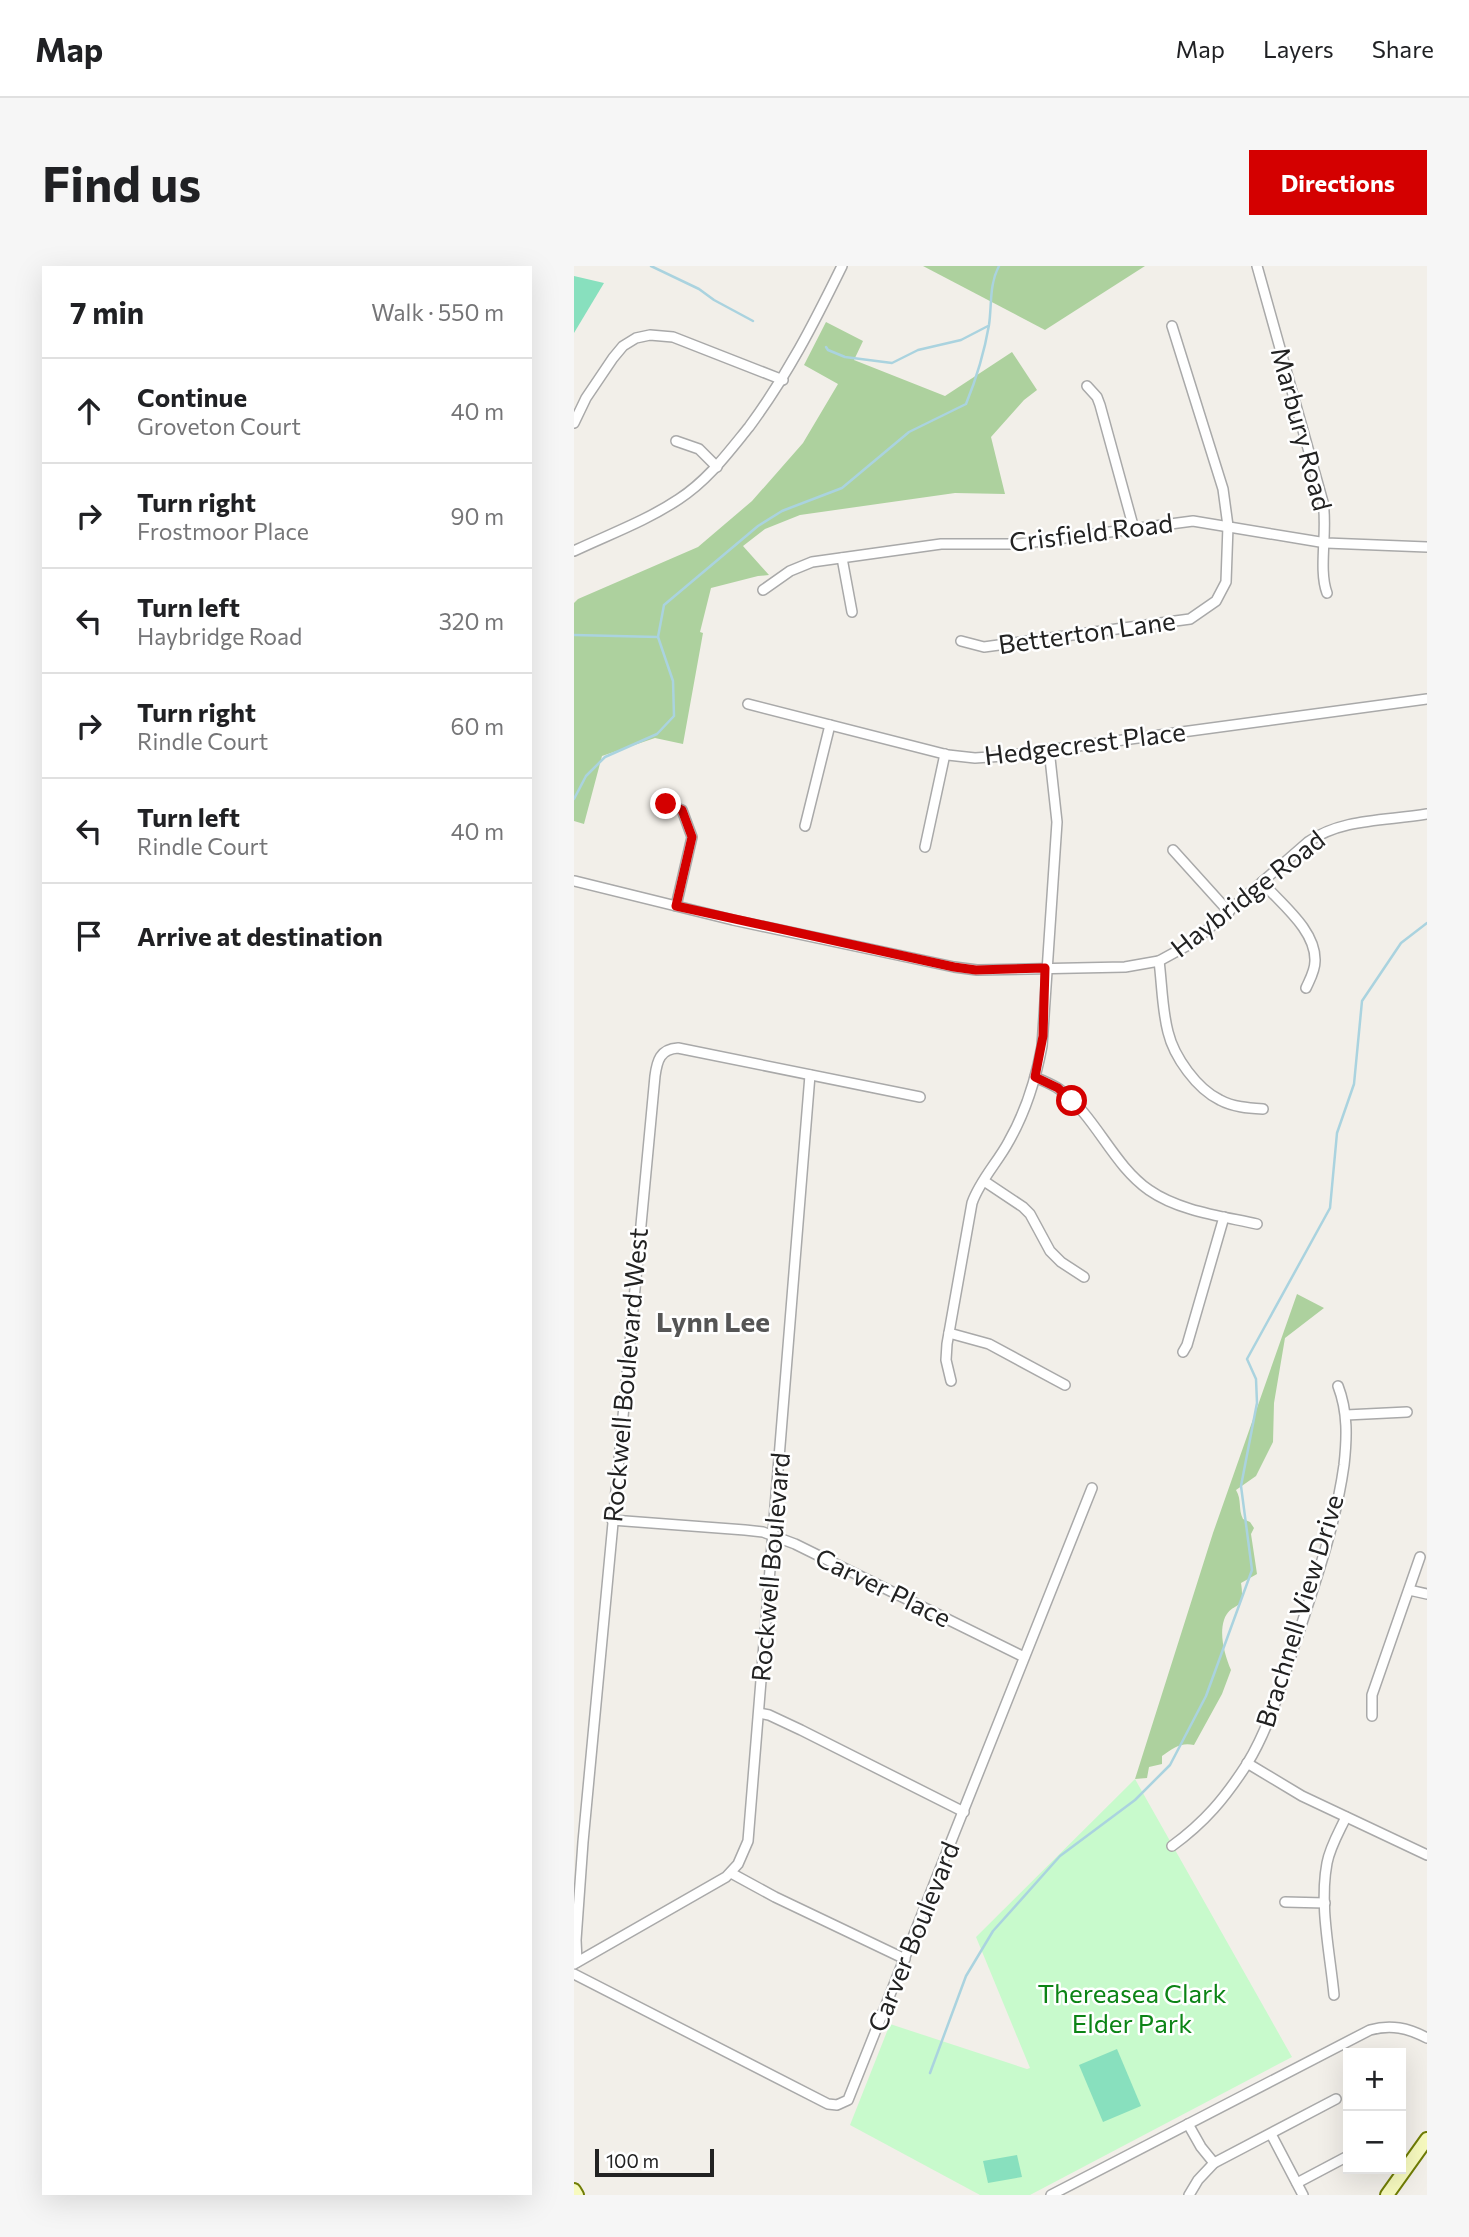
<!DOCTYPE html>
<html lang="en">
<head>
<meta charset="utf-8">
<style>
  :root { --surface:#fff; --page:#f6f6f6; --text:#202124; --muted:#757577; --line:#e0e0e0; --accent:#d40000 }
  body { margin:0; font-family:Commissioner,sans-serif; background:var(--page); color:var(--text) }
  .controls { position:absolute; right:21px; bottom:21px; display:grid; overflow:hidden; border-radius:0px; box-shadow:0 7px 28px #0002 }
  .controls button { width:63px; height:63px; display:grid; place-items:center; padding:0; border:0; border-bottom:2px solid var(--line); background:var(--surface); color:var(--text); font:35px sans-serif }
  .scale { position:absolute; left:21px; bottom:18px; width:119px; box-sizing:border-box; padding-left:7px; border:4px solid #222; border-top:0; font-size:19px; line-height:24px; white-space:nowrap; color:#222; -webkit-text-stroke:5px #fff; paint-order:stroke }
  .stop { position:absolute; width:21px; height:21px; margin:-16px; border:5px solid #d40000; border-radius:50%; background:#fff }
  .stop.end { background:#d40000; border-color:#fff; box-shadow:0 2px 7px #0008 }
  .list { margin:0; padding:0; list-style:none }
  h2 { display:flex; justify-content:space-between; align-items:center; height:91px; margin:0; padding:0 28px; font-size:30px }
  h2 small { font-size:23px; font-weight:400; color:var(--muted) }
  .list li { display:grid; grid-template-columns:46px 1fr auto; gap:21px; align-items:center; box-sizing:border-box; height:105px; padding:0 28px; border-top:2px solid var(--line) }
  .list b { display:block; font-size:26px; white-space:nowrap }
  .list p { margin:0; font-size:23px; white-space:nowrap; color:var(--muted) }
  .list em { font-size:23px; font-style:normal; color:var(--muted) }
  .icon { flex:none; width:38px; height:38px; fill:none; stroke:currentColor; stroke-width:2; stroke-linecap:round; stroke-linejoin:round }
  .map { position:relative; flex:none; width:853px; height:1929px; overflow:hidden; border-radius:0px }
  header { display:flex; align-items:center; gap:42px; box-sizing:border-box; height:98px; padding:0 35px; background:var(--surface); border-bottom:2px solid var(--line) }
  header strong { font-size:33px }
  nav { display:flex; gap:38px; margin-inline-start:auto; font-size:24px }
  .intro { display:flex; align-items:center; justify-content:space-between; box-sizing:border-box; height:168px; padding:0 42px }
  h1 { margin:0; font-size:49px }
  .button { padding:18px 32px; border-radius:0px; background:var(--accent); color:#fff; font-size:24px; font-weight:700 }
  main { display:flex; gap:42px; padding:0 42px }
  aside { flex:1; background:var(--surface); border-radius:0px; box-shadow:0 7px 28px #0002 }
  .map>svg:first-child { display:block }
</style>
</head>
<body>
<header>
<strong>Map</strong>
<nav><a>Map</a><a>Layers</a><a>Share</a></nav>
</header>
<div class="intro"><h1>Find us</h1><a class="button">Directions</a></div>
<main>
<aside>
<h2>7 min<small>Walk · 550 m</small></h2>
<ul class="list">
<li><svg class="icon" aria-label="ahead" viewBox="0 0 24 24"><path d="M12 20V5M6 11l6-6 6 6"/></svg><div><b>Continue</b><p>Groveton Court</p></div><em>40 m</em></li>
<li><svg class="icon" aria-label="right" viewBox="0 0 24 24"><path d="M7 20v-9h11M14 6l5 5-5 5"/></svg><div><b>Turn right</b><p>Frostmoor Place</p></div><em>90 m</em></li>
<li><svg class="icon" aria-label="left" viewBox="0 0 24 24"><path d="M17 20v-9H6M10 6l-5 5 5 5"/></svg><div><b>Turn left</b><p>Haybridge Road</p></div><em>320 m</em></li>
<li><svg class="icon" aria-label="right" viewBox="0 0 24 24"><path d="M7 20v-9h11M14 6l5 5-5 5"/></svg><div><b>Turn right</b><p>Rindle Court</p></div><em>60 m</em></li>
<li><svg class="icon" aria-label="left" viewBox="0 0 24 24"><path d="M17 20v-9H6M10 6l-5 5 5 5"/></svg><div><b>Turn left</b><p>Rindle Court</p></div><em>40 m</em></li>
<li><svg class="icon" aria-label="arrive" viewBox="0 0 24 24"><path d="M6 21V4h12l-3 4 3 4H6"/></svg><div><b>Arrive at destination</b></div></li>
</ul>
</aside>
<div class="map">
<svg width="853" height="1929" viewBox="0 0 853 1929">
  <rect width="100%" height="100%" fill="#f2efe9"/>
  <g fill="#add19e">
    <path d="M349 0H571L471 64Z"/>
    <path d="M252 56 289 75 280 94 371 130 438 86 463 124 450 134 417 171 431 228 381 227 226 249 191 263 169 280 195 309 184 310 137 322 126 366 129 367 109 478 81 472 28 490 10 558 0 555V337L4 333 124 281 178 235 229 177 264 118 230 99Z"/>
    <path d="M723 1028 750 1042 711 1072 700 1137 699 1176 682 1210 662 1224C668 1234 664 1243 669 1253L676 1256 680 1262 677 1268 683 1308 667 1317C672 1348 657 1334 650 1354 645 1369 651 1390 657 1404L648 1428 620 1479C607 1476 599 1482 588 1490V1498L575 1501 573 1512 561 1513 639 1267Z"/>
  </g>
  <path fill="#c8facc" d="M561 1513 718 1791 456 1929H406L276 1859 316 1758 453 1803 456 1802 402 1671Z"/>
  <g fill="#88e0be">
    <path d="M0 10 30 17 0 67Z"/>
    <path d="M543 1783 567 1840 529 1856 505 1799Z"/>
    <path d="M443 1889 448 1911 414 1917 409 1895Z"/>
  </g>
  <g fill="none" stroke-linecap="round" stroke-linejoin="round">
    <g stroke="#aad3df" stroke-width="2.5">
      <path d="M77 0 125 23 140 34 179 55"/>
      <path d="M252 81 254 84 271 91 318 97 344 84 387 74 414 60"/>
      <path d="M0 369 84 371"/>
      <path d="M0 533 12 510 31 491 83 468 100 450 99 415 84 371 90 339 184 260 208 245 268 222 335 166 392 138C403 111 410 88 415 59 418 38 415 19 425 0"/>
      <path d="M356 1807 392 1710 419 1665 486 1590 561 1534 596 1499 632 1430 678 1304 667 1220 683 1137 682 1113 673 1093 756 942 763 867 780 818 788 735 827 677 853 657"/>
    </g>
    <defs>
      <g id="minor">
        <path d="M683 0 749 236C754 265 744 303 753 327"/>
        <path d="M513 120 523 131 526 139 560 263"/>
        <path d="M0 157 12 132 39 92 49 80 62 72 76 69 99 71 209 114"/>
        <path d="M102 175 125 183 143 201"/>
        <path d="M0 285C36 268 72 255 105 233 134 214 153 188 175 161 214 108 239 59 268 0"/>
        <path d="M268 292 278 346"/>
        <path d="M189 324 216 305 238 296 367 278H445L619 255 752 277 853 281"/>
        <path d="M387 375 410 381 616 353 642 335 652 316 654 260 649 223 598 60"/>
        <path d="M174 438 374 489 401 492 430 490 853 433"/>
        <path d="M92 538 108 544 118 571 102 640"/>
        <path d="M231 560 256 459"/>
        <path d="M351 581 371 488"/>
        <path d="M599 584 655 646"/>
        <path d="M1 615 159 654 380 701 403 704 551 701 585 695 618 677 734 576C768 552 813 555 853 548"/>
        <path d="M688 616C707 638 742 664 741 695 741 705 736 713 732 722"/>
        <path d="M585 695C588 718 588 743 594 766 600 791 623 823 646 834 659 841 674 842 689 843"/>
        <path d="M461 811C469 815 478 818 485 823 522 850 538 898 575 924 605 945 647 950 683 958"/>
        <path d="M410 915 449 941 456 948 476 985 487 996 510 1011"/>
        <path d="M375 1067 415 1078 491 1119"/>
        <path d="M609 1086 613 1079 650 951"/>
        <path d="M377 1115 372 1094 373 1078 398 937C406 914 424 896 435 875 451 847 462 812 468 780L483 556 475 483"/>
        <path d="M772 1149 833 1146"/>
        <path d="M38 1254 171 1264 189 1266 221 1278 450 1391"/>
        <path d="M835 1324 853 1328"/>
        <path d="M185 1447 195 1449 227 1464 390 1546"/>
        <path d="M798 1450V1429L846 1291"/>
        <path d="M673 1497 728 1530 853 1589"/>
        <path d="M598 1580C631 1556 651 1532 673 1498 697 1459 709 1412 724 1369 742 1314 762 1257 770 1199 773 1172 774 1146 764 1120"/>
        <path d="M157 1607 201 1631 331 1693"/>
        <path d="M711 1636 751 1637"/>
        <path d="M3 1696 2 1674 9 1576 81 810C83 795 86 783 104 782L346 831"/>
        <path d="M0 1698 152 1611 164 1598 174 1575 236 809"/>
        <path d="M0 1708 254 1838 263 1839 274 1834 518 1222"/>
        <path d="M760 1729C756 1687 745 1639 753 1597 756 1581 765 1566 772 1551"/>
        <path d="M614 1858 627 1881 640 1897"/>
        <path d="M697 1868 729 1929"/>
        <path d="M723 1917 774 1890"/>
        <path d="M477 1929 796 1764C817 1758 834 1762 853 1772"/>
        <path d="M615 1929 624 1914 640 1897 762 1833"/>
      </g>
      <g id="secondary">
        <path d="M0 1924 3 1929"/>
        <path d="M813 1929 853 1873"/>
      </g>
    </defs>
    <use href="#minor" stroke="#a9a9a9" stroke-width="12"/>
    <use href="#secondary" stroke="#707d05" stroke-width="16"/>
    <use href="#minor" stroke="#fff" stroke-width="9"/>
    <use href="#secondary" stroke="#f7fabf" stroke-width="12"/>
  </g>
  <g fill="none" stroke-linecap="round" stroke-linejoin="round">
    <path stroke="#d40000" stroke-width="9" d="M92 538 108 544 118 571 102 640 380 701 402 704 471 702 469 770 461 811 484 822 498 835"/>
  </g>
  <g text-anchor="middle" stroke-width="5" stroke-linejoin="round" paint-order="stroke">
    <g font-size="26" fill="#222" stroke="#fff">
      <text transform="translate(727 163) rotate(75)" y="9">Marbury Road</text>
      <text transform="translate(517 267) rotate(-7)" y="9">Crisfield Road</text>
      <text transform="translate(513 367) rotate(-8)" y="9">Betterton Lane</text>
      <text transform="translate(511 478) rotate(-7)" y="9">Hedgecrest Place</text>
      <text transform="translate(674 628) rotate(-38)" y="9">Haybridge Road</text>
      <text transform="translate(52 1109) rotate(-85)" y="9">Rockwell Boulevard West</text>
      <text transform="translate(197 1301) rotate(-85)" y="9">Rockwell Boulevard</text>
      <text transform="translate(309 1322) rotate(26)" y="9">Carver Place</text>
      <text transform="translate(726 1345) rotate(-73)" y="9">Brachnell View Drive</text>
      <text transform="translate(340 1671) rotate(-68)" y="9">Carver Boulevard</text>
    </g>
    <g font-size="26" fill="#0c8416" stroke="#fff">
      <text x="558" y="1737">Thereasea Clark<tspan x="558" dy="30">Elder Park</tspan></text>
    </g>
    <g font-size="28" font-weight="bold" fill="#555" stroke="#fff">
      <text x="139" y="1066">Lynn Lee</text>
    </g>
  </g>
</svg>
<div class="controls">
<button>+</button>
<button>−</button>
</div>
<div class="scale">100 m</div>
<div class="stop" style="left:498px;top:835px"></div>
<div class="stop end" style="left:92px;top:538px"></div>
</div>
</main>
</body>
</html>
